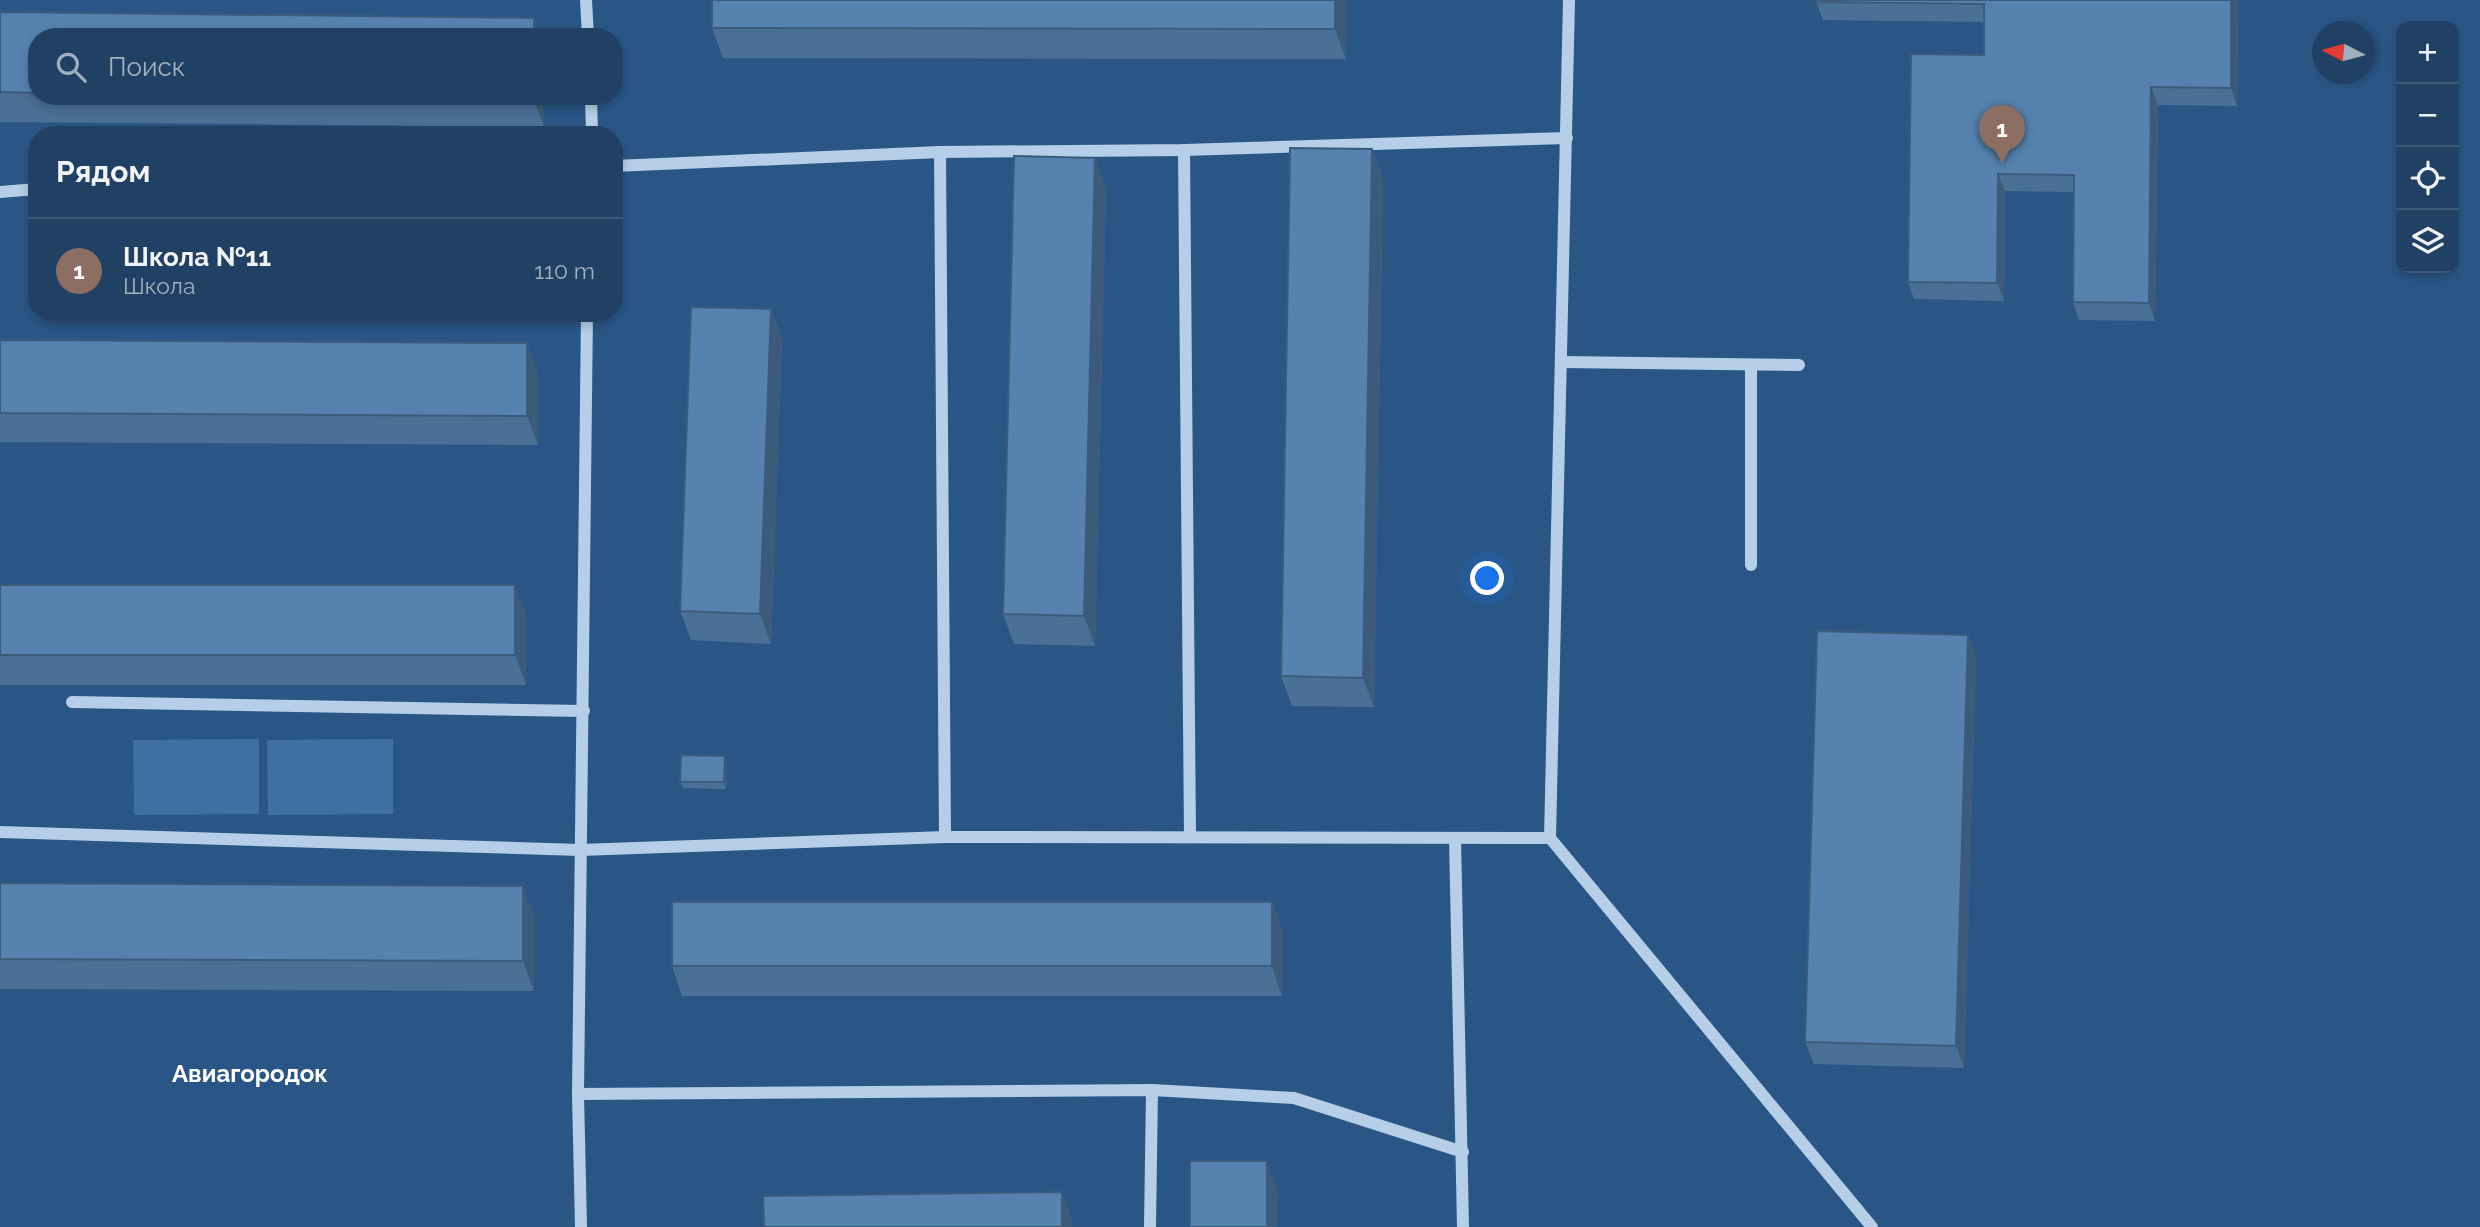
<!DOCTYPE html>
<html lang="ru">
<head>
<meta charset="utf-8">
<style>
  :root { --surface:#204064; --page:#28476a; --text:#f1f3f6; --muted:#a2afbf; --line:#3d5978; --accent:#eec87d }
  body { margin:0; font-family:Raleway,sans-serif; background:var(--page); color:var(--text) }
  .controls { position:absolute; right:21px; top:21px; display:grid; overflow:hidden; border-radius:14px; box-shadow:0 4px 10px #0003 }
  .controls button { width:63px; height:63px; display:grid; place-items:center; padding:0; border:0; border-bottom:2px solid var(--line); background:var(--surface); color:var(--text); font:35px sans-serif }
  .compass { position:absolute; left:2312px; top:21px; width:63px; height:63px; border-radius:50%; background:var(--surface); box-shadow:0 4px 10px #0003; rotate:276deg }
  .you { position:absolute; left:1488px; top:579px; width:24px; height:24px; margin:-18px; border:5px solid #fff; border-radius:50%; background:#1a73e8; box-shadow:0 0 0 10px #1a73e833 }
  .badge { display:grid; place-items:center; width:46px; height:46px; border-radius:50%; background:var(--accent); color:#fff; font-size:23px; font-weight:700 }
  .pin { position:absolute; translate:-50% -58px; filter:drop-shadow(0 2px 4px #0008) }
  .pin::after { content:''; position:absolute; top:37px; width:24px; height:21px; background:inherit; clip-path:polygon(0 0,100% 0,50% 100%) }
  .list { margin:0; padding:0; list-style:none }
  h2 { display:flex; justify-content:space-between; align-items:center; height:91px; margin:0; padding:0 28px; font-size:30px }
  h2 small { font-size:23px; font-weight:400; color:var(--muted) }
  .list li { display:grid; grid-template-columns:46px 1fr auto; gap:21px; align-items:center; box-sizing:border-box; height:105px; padding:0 28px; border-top:2px solid var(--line) }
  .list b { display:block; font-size:26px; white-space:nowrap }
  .list p { margin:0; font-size:23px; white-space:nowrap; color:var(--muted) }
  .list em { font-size:23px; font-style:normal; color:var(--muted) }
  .icon { flex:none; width:38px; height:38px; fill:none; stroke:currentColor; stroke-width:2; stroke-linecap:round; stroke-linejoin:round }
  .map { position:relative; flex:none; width:2480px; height:1227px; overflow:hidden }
  .search { position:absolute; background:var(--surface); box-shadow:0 4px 10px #0003; left:28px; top:28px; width:595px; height:77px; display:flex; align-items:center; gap:18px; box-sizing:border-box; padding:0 24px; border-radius:28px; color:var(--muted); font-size:26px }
  .panel { position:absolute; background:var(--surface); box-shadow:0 4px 10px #0003; left:28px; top:126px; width:595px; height:196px; border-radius:28px }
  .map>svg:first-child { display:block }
</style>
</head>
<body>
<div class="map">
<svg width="2480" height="1227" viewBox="0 0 2480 1227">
  <rect width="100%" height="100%" fill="#2a5686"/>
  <g fill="#3f70a2">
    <path d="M259 739V814L134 815 133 740Z"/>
    <path d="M393 739V814L268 815 267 740Z"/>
  </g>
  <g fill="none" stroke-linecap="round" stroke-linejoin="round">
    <g stroke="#b6cee7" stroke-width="12">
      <path d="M586 0 588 37"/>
      <path d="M591 96 592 135"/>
      <path d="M1184 150 1190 836"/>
      <path d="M940 152 945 837"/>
      <path d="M614 166 940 152 1184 150 1567 138"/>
      <path d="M0 192 37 189"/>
      <path d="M1561 362 1799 365"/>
      <path d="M1751 366V565"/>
      <path d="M72 702 584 711"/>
      <path d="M0 832 580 850 945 837 1550 838 1569 0"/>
      <path d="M1455 838 1463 1227"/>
      <path d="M1550 838 1872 1227"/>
      <path d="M578 1094 1152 1090 1294 1098 1463 1152"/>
      <path d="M581 1227 578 1094 587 313"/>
      <path d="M1150 1227 1152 1090"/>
    </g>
  </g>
  <g fill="#4a7096">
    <path d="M1346 0V59L723 58 712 28Z"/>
    <path d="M2238 0 2237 106 2158 105 2155 321 2079 320 2073 302 2074 192 2005 191 2004 301 1914 299 1908 282 1984 55V22L1823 20 1816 2Z"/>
    <path d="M0 12 37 37V96H544V127L0 122Z"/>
    <path d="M1372 149 1383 179 1374 707 1292 706 1281 676Z"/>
    <path d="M1106 187 1095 646 1014 644 1003 614Z"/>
    <path d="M771 309 782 339 771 644 691 640 680 611Z"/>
    <path d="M0 340 538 373V445L0 442Z"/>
    <path d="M0 585 526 615V685H0Z"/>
    <path d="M1968 635 1976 657 1964 1068 1814 1064 1805 1042Z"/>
    <path d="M725 756 727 762 726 789 683 788 680 782Z"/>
    <path d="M0 883 534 915V991L0 989Z"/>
    <path d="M1272 902 1283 932 1282 996H682L672 966Z"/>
  </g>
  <g fill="#3c5b7a">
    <path d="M1335 0H1346V59L1335 29Z"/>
    <path d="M2231 0H2238L2237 106 2231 88Z"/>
    <path d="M534 18 541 37H534Z"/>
    <path d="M2151 87 2158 105 2155 321 2149 303Z"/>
    <path d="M533 96H544V127L533 98Z"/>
    <path d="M1372 149 1383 179 1374 707 1363 678Z"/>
    <path d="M1095 158 1106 187 1095 646 1084 616Z"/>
    <path d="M1998 174 2005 191 2004 301 1997 283Z"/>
    <path d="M771 309 782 339 771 644 760 614Z"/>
    <path d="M527 343 538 373V445L527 416Z"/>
    <path d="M515 585 526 615V685L515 655Z"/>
    <path d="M1968 635 1976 657 1964 1068 1956 1046Z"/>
    <path d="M725 756 727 762 726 789 724 782Z"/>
    <path d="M523 886 534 915V991L523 961Z"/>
    <path d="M1272 902 1283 932 1282 996 1272 966Z"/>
    <path d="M1267 1161 1278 1191 1277 1227H1267Z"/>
    <path d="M1062 1192 1072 1221V1227H1062Z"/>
  </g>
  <g fill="#5682af" stroke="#3c5b7a" stroke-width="2">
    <path d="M712 0H1335V29L712 28Z"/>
    <path d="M1816 0H2231V88L2151 87 2149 303 2073 302 2074 175 1998 174 1997 283 1908 282 1911 54 1984 55V4L1816 2Z"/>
    <path d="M0 12 534 18V37H37V93L0 92Z"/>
    <path d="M395 96H533V98Z"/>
    <path d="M1290 148 1372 149 1363 678 1281 676Z"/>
    <path d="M1014 156 1095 158 1084 616 1003 614Z"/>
    <path d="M691 307 771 309 760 614 680 611Z"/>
    <path d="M0 340 527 343V416L0 413Z"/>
    <rect x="0" y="585" width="515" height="70"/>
    <path d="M1817 631 1968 635 1956 1046 1805 1042Z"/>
    <path d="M681 755 725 756 724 782H680Z"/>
    <path d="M0 883 523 886V961L0 959Z"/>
    <rect x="672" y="902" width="600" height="64"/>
    <rect x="1190" y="1161" width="77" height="66"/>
    <path d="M1062 1192V1227H764L763 1196Z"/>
  </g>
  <g text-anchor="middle" stroke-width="7" stroke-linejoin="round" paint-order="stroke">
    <g font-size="24" font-weight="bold" fill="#fff" stroke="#2a5686">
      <text x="250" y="1082">Авиагородок</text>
    </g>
  </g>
</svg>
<div class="controls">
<button>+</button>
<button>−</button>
<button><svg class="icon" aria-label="locate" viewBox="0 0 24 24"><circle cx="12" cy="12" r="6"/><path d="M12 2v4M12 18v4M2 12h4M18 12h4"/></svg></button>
<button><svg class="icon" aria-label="layers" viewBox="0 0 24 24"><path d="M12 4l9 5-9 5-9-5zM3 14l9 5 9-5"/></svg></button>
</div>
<svg class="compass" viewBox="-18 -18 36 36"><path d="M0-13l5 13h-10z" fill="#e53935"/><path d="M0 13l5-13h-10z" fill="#a2afbf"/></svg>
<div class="you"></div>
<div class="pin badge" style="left:2002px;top:163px;background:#8d6e63">1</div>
<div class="search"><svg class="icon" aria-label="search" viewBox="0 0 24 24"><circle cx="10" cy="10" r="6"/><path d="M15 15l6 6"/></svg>Поиск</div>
<section class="panel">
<h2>Рядом<small></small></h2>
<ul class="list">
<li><span class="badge" style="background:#8d6e63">1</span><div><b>Школа №11</b><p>Школа</p></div><em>110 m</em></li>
</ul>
</section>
</div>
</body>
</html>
